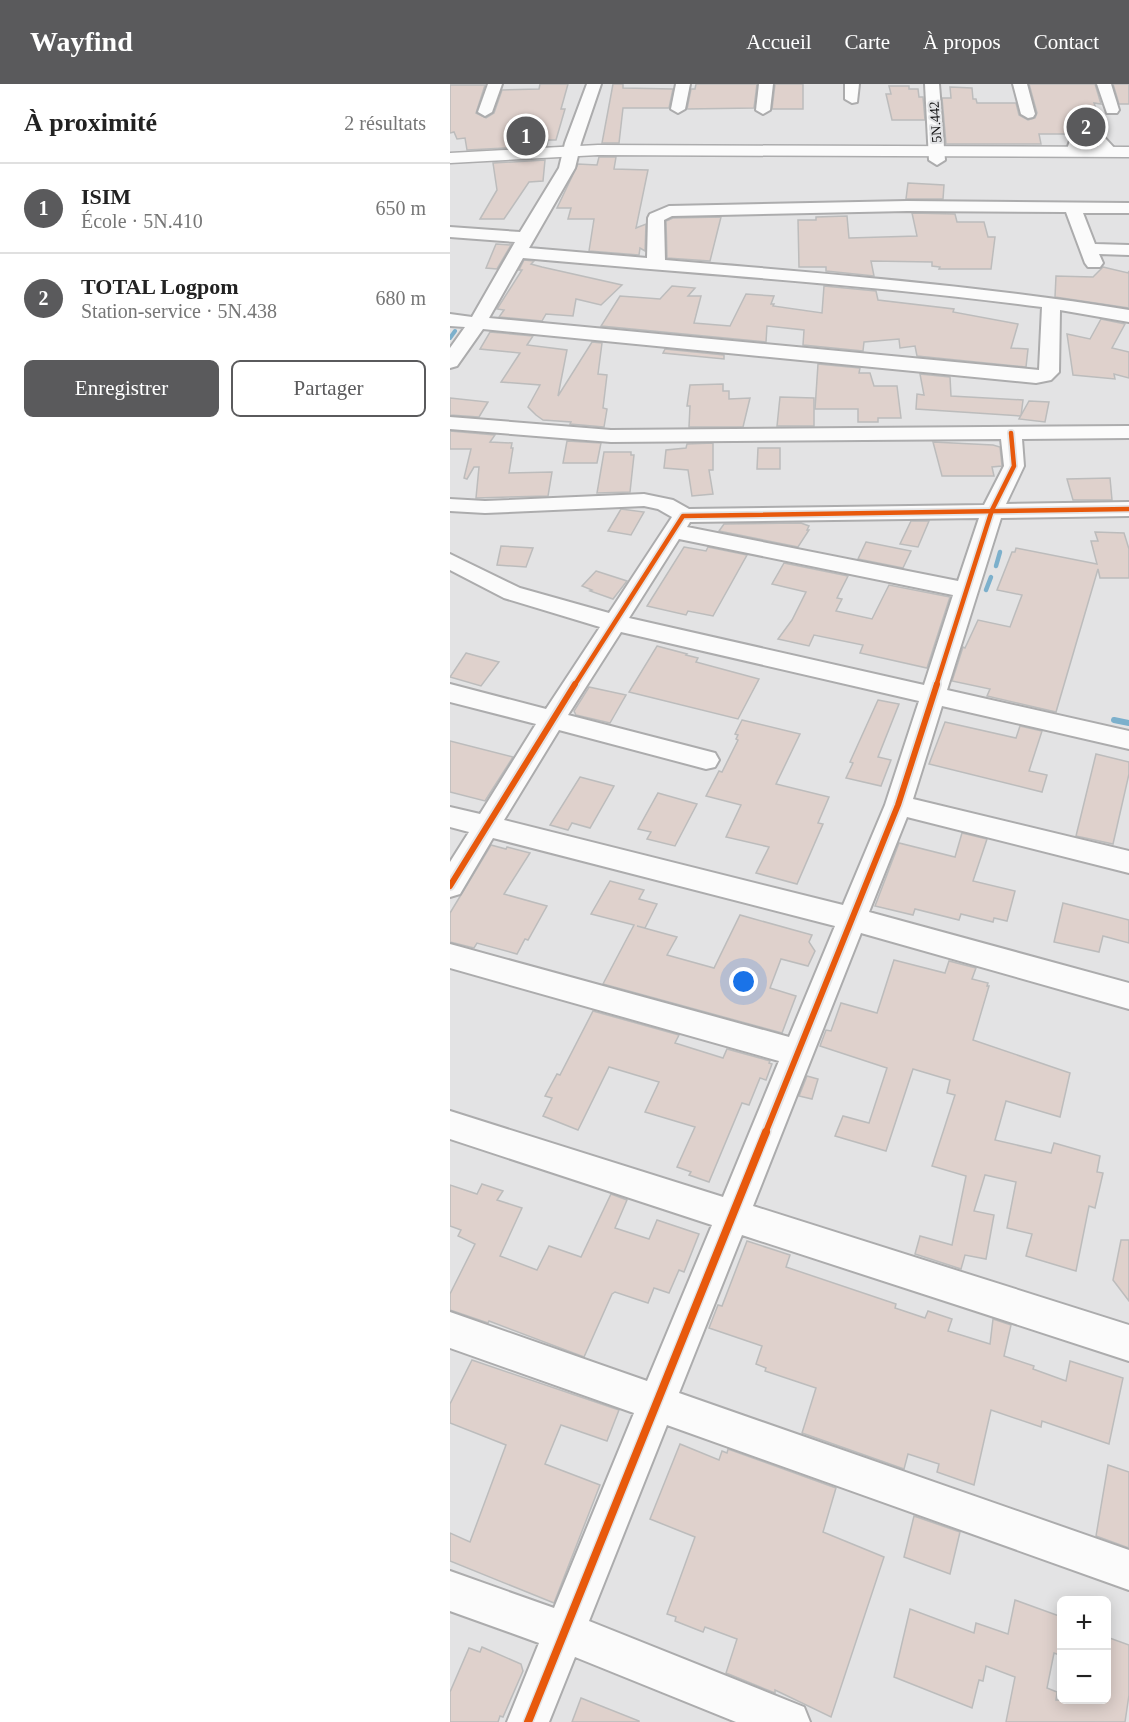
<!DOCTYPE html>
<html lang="fr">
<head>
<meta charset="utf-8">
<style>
  :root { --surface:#fff; --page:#f6f6f6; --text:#222; --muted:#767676; --line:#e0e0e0; --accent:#5a5a5c }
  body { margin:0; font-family:Georgia,serif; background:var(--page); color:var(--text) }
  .controls { position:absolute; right:18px; bottom:18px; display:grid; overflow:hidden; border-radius:9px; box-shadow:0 3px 15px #0003 }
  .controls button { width:54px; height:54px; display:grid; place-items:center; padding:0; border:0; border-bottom:2px solid var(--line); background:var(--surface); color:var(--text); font:30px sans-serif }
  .you { position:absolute; left:294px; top:898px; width:21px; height:21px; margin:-15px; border:4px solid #fff; border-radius:50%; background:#1a73e8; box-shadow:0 0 0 9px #1a73e833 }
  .badge { display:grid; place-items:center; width:39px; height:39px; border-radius:50%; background:var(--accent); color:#fff; font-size:20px; font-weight:700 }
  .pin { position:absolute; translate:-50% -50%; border:3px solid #fff; box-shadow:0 2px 6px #0006 }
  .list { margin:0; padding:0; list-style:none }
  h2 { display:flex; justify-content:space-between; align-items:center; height:78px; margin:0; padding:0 24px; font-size:26px }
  h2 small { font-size:20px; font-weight:400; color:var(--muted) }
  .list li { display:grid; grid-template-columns:39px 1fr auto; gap:18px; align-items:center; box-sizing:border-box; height:90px; padding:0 24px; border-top:2px solid var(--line) }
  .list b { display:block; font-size:22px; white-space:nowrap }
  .list p { margin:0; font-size:20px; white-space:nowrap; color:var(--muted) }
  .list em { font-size:20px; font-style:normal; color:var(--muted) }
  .actions { display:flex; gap:12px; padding:18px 24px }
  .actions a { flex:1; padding:14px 0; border:2px solid var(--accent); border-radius:9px; text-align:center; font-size:21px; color:var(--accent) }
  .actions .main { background:var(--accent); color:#fff }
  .map { position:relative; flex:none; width:679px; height:1638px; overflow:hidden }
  header { display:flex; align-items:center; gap:36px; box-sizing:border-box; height:84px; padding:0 30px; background:var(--accent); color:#fff }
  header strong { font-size:28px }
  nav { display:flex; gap:33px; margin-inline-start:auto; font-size:21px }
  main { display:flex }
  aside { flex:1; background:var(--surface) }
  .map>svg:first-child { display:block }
</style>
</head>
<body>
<header>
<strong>Wayfind</strong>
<nav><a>Accueil</a><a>Carte</a><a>À propos</a><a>Contact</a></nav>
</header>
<main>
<aside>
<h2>À proximité<small>2 résultats</small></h2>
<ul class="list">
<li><span class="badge">1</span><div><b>ISIM</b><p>École · 5N.410</p></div><em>650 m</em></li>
<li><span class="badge">2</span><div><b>TOTAL Logpom</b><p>Station-service · 5N.438</p></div><em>680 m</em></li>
</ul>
<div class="actions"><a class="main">Enregistrer</a><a>Partager</a></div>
</aside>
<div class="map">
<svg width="679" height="1638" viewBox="0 0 679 1638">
  <rect width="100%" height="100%" fill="#e3e3e4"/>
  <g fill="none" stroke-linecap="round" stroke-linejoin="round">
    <path stroke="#7cb0cc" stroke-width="4" d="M0 254 5 247"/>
    <g stroke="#7cb0cc" stroke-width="4.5">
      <path d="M546 482 550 468"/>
      <path d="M536 506 541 493"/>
    </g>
    <path stroke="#7cb0cc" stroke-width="6" d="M664 636 679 639"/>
  </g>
  <g fill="#dfd1cc" stroke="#bcbcbc" stroke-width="1.5">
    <path d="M90 0H118L111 25H115L106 56H98L97 62 17 66 15 54 7 55 4 48 0 49V1H35L26 29 36 34 44 29 52 6 89 5Z"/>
    <path d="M163 0H173V4L223 5 219 24H173L169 59H152Z"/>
    <path d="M246 0H307L304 24 237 25 241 5H245Z"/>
    <path d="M325 0H353V25H322Z"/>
    <path d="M579 0H645L651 20 644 19 655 50 637 47 627 50H589L591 60H496L492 14H501L500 3 522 4 523 15H526L527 19H566L569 31 578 36 585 34 587 29Z"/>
    <path d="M663 0H679V20H669Z"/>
    <path d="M439 2H459V5H468L469 13H473L475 36H442L436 10H441Z"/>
    <path d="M149 73H166L164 85 198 86 186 144 196 140 195 167 190 164 189 171 139 167 144 135H118L121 124H107L128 80 147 81Z"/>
    <path d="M95 76 93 97 79 98 54 135H30L47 106 43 79Z"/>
    <path d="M458 99 494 101 493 115H456Z"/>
    <path d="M462 129 505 130 507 138H534L538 153H545L541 185H489L490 183 482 182V178L421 177 424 192 376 187V183H349L348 136H366V133L397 132 399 154 467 152Z"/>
    <path d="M271 133 260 177 217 174 216 137 223 134Z"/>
    <path d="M46 160 61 161 47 185 36 184Z"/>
    <path d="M74 176 84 177 81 180 92 183 172 201 151 221 126 215 123 232 96 230 92 237 49 233 54 226 47 225 72 186H69Z"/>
    <path d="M653 183 678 189 679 187V224L605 213 606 192 643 193Z"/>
    <path d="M222 202 245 204 238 212H251L244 239 280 242 296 210 324 212 321 220H324L323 222 372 229 374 202 426 207 428 216 504 225 503 228 568 240 561 264 578 265 576 283 467 272 465 262 450 264 449 255 414 258 413 267 353 261 354 246 317 242 316 258 151 242 170 212 210 215Z"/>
    <path d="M651 235 675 240 662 264 679 268V294L664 290 665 295 623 291 617 250 640 255Z"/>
    <path d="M40 248 83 252 77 261 117 266 108 312 142 258 152 259 148 290 157 291 153 324 157 325 154 343 120 340 121 338 93 336 86 331 78 323 90 301 51 298 70 269 30 265Z"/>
    <path d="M215 265 274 271V275L213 269Z"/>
    <path d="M368 280 410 284 409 289H420L424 302H447L451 334H428V338H408V325H365Z"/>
    <path d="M470 290 500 293 501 312 573 316 571 332 466 325 467 310 474 311Z"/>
    <path d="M273 300V307H279V315L300 314 293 343H239L240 322H237L240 301Z"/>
    <path d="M330 313 364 314V342H327Z"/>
    <path d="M0 314 38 318 29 333 0 331Z"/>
    <path d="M579 317 599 318 595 338 569 335Z"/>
    <path d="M0 347 45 351 40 358 62 359 61 364H63L59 389 102 388 98 412 26 414 29 383H24L17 395 14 394 21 365H0Z"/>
    <path d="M117 357 151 359 147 379H113Z"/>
    <path d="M483 358 543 361 550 363 552 382 542 383 544 392H492Z"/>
    <path d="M263 359V386H259L263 410 242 412 238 386 214 384 216 366 236 364 237 360Z"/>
    <path d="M308 364H330V385H307Z"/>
    <path d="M154 368H181V371H184L180 408 147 409Z"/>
    <path d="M660 394 662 416H623L617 395Z"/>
    <path d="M171 425 194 428 181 451 158 447Z"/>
    <path d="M461 437H479L468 463 450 460Z"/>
    <path d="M351 439 359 442 357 446H359L348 463 269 447 274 440Z"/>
    <path d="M645 448 674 449 679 465V494H650L648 485 606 628 537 612 540 605 502 597 513 563 515 564 528 536 560 543 572 511 547 506 562 468H565L566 464 647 480 641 457H648Z"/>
    <path d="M416 458 461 467 453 484 408 475Z"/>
    <path d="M51 462 83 464 76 483 47 481Z"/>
    <path d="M234 463 256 467 258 463 297 471 263 532 238 527 236 531 197 522Z"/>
    <path d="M334 479 398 492 387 514 392 515 386 527 422 535 439 501 500 513 477 584 410 569 413 561 364 551 359 562 328 555 342 536 356 508 322 500Z"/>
    <path d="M146 487 177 497 163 515 140 507 142 506 132 502Z"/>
    <path d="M207 562 237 570 236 571 248 574 246 578 309 595 288 635 179 608Z"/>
    <path d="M16 569 49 578 31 602 0 593Z"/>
    <path d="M139 603 176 611 160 639 126 631 124 627Z"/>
    <path d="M428 616 449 620 428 673 441 676 431 702 396 694 403 679 400 678Z"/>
    <path d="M292 636 350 650 326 700 379 713 368 739 373 740 347 800 306 789 319 763 276 753 291 721 256 712 269 687 272 688 288 656 286 655 288 651 285 650Z"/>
    <path d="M495 638 566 654 570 642 592 647 579 687 597 691 592 708 479 680Z"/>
    <path d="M0 657 63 673 35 717 0 708Z"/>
    <path d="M646 670 679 678V690L663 760 626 752Z"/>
    <path d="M130 693 164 702 140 744 122 739 118 746 100 741Z"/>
    <path d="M208 709 247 720 225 762 197 755 201 748 188 745Z"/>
    <path d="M512 749 537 755 523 797 565 807 557 837 544 834 543 838 511 830 509 836 465 825 463 831 425 822 449 759 505 773Z"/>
    <path d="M41 761 56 765 57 763 80 769 54 810 97 822 78 856 75 855 67 870 27 859 24 864 0 858V829Z"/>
    <path d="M160 797 194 806 189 815 207 820 195 844 187 842 227 853 217 871 264 884 290 831 362 851 359 858 365 867 358 882 331 875 320 904 346 912 332 949 153 900 184 841 141 830Z"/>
    <path d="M613 819 679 836V859L653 852 649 868 604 858Z"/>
    <path d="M444 876 495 889 499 877 526 884 522 895 538 899 537 902H539L523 956 620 989 610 1033 556 1017 545 1056 601 1069 604 1059 650 1072 647 1088 653 1089 645 1124 639 1122 626 1187 576 1172 582 1150 557 1144 566 1098 535 1091 524 1127 544 1131 536 1175 515 1171 511 1185 465 1170 470 1152 502 1161 516 1092 482 1082 505 1011 497 1009 500 996 463 985 436 1067 385 1052 393 1032 419 1039 437 984 370 962 376 946 381 947 391 919 427 929Z"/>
    <path d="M143 927 229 951 225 959 273 974 277 965 320 977 319 979 322 980 316 996 310 994 299 1021 292 1019 259 1098 239 1091 241 1088 227 1083 245 1043 195 1028 209 998 159 983 128 1046 93 1032 102 1014 95 1012 107 990 110 991Z"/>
    <path d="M357 992 368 995 362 1015 349 1012Z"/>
    <path d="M32 1100 53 1107 47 1116 72 1124 50 1172 87 1186 99 1162 131 1173 161 1110 177 1116 165 1144 199 1155 207 1136 249 1150 234 1188 229 1186 219 1209 204 1204 198 1219 165 1208 162 1210 134 1273 39 1237 38 1239 0 1226V1210L25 1160 8 1152 11 1146 0 1142V1101L27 1110Z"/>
    <path d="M671 1156H679V1217L663 1196Z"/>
    <path d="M297 1157 340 1171 336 1183 446 1220 445 1224 475 1234 478 1227 502 1235 498 1247 540 1260 543 1235 561 1241 554 1272 584 1282 583 1285 616 1297 620 1277 673 1294 659 1360 592 1337 591 1343 541 1326 524 1401 487 1388 489 1380 458 1370 454 1385 352 1349 366 1304 315 1287 316 1284 306 1280 312 1262 259 1244 268 1221 272 1222Z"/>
    <path d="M22 1276 169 1326 157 1357 111 1341 95 1380 150 1401 104 1519 0 1477V1449L20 1458 56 1361 0 1339V1320Z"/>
    <path d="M230 1360 269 1376 272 1367 277 1369 278 1365 386 1404 373 1448 434 1473 381 1633 325 1606V1609L276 1589 287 1555 255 1543 253 1548 225 1537 226 1533 217 1530 245 1453 200 1435Z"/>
    <path d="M658 1381 679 1388V1464L646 1452Z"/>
    <path d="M464 1432 510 1448 500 1490 454 1473Z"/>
    <path d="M565 1516 612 1533V1572L604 1569 597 1604 607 1608 606 1616H657V1553L679 1561V1611L675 1638H556L565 1593 536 1582 533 1597 529 1596 522 1624 444 1593 460 1525 524 1549 526 1539 558 1550Z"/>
    <path d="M32 1563 71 1580 73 1587 53 1633 50 1632 48 1638H0V1608L19 1564 30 1568Z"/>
    <path d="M131 1614 189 1637V1638H122Z"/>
  </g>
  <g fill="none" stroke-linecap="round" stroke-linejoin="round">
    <defs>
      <g id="minor">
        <path d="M38 0H52L42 28 35 32 28 28Z"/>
        <path d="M137 0H151L131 59 125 84 79 164 197 174 198 134 200 130 219 122 457 117 679 119V129H633L645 160 679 161V171L649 170 653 179 650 183H638L635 179 616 128 457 127 222 132 214 136 215 176C370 189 525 201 679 226V238L610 226 609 288 601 296 586 299 33 245 7 282 0 284V264L15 243 0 242V230L22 233 65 158 0 153V143L70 148 109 84 115 59ZM73 174C246 190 419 200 592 223L589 286 39 234Z"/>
        <path d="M226 0H240L235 25 228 29 221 25Z"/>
        <path d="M309 0H323L320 26 313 30 306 26Z"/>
        <path d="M395 0H409L407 18 402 19 395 15Z"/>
        <path d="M475 0H489L495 76 487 81 479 76Z"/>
        <path d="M563 0H577L585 30 583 33 578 34 571 30Z"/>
        <path d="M647 0H661L669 26 667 29H657Z"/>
        <path d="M636 49 655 54 668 68 665 71H655C649 63 644 57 633 59L629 71H619L616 68 621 54Z"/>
        <path d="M0 333 161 346 679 342V354L572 355 574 382 556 420 679 418V432L551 434 497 606 679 647V665L492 622 463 715 679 767V789L457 733 419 828 679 899V925L411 849 303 1122 679 1241V1277L292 1151 229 1309 679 1466V1506L217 1341 139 1537 354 1623 360 1638H286L125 1573 99 1638H57L89 1559 0 1527V1487L104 1524 184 1329 0 1264V1228L197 1297 262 1141 0 1055V1027L273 1113 329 977 0 884V860L339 953 385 842 43 754 10 810 0 813V778L19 748 0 743V723L30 730 86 640 0 618V600L96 625 150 543 54 514 0 486V470L70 504 159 529 222 433 208 425 194 422 35 429 0 427V415L35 417 194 410 223 416 239 425 534 421 554 382 551 355 161 358 0 345ZM529 434 508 497 237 443 240 438ZM229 455 503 511 474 601 179 534ZM171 548 469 617 435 721 393 821 54 736 109 646 256 685 265 683 269 676 265 669 118 631Z"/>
      </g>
      <path id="major" d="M148 61 679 63V73L148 71 0 79V69Z"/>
    </defs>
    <use href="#minor" stroke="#acacad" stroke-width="4"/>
    <use href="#major" stroke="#acacad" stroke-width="3"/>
    <use href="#minor" fill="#fbfbfb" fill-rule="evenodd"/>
    <use href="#major" fill="#fbfbfb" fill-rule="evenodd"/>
    <defs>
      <g id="cycleway-far2">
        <path d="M124 602 233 432 679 425"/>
        <path d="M486 602 542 426 564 382 561 349"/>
      </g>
      <g id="cycleway-far1">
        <path d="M0 802 125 600"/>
        <path d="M315 1050 448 721 487 600"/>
      </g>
      <path id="cycleway" d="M78 1638 316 1048"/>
    </defs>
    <use href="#cycleway-far2" stroke="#e2e3e5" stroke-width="8"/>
    <use href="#cycleway-far1" stroke="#e2e3e5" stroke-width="10"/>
    <use href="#cycleway" stroke="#e2e3e5" stroke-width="11"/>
    <use href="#cycleway-far2" stroke="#e8590c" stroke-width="4.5"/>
    <use href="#cycleway-far1" stroke="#e8590c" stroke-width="6"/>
    <use href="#cycleway" stroke="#e8590c" stroke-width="8"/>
  </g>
  <g text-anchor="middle" stroke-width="4.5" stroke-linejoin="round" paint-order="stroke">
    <g font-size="14" fill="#111112" stroke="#e2e3e5">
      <text transform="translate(485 38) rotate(-94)" y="5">5N.442</text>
    </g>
  </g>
</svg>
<div class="controls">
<button>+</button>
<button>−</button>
</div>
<div class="you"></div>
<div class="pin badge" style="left:76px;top:52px">1</div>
<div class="pin badge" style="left:636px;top:43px">2</div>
</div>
</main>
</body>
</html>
